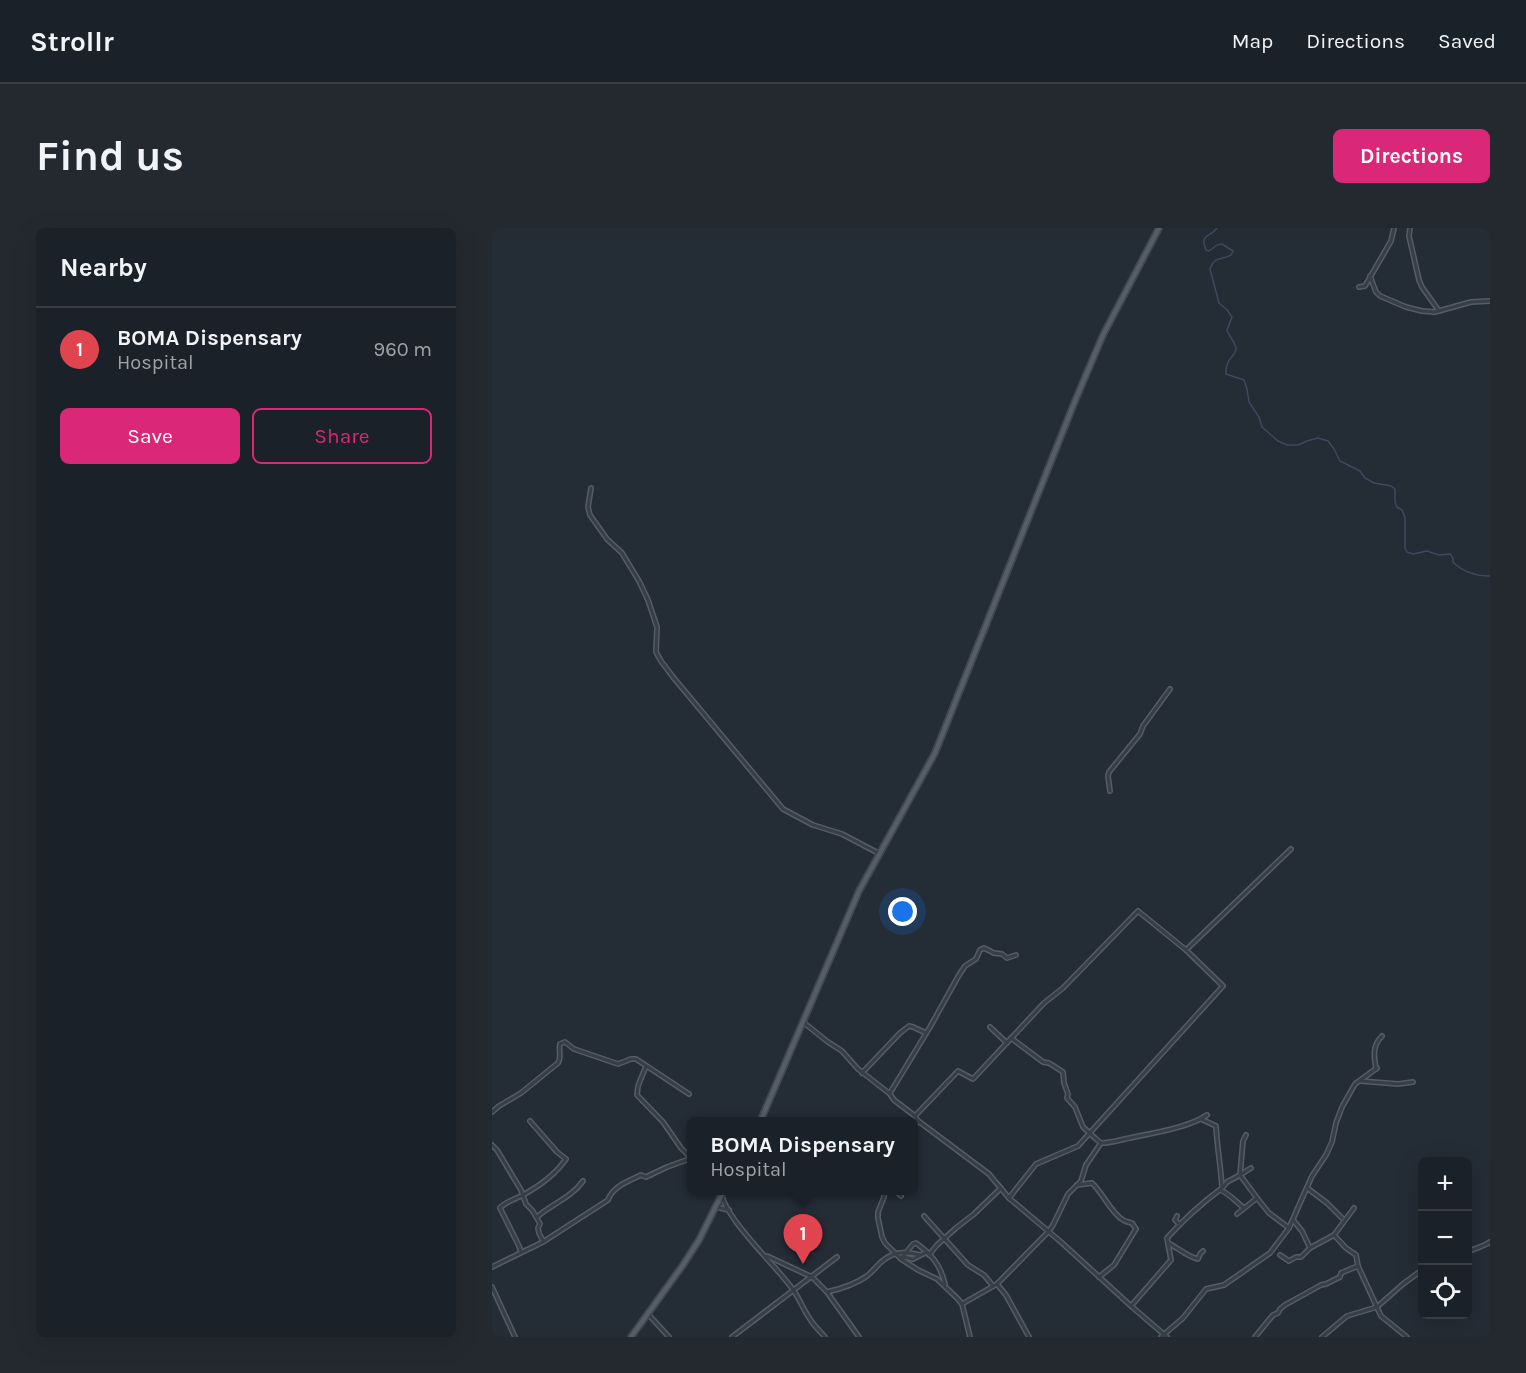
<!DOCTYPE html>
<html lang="en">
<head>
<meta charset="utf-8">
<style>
  :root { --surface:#1b2128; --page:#242930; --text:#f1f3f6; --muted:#a0a3a8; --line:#393e45; --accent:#db2777 }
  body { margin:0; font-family:Karla,sans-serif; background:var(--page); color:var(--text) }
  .controls { position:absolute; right:18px; bottom:18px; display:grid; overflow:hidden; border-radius:9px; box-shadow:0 6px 24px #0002 }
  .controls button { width:54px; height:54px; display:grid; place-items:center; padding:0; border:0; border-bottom:2px solid var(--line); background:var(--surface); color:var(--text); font:30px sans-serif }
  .you { position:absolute; left:411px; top:684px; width:21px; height:21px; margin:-15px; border:4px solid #fff; border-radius:50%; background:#1a73e8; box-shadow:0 0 0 9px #1a73e833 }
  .badge { display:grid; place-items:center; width:39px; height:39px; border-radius:50%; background:var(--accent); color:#fff; font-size:20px; font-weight:700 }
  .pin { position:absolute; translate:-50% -50px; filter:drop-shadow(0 2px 3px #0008) }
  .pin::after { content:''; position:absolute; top:32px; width:21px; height:18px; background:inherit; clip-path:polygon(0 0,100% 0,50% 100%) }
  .popup { position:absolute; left:195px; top:889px; width:231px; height:78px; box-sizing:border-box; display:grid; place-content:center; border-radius:9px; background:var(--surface); filter:drop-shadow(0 2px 4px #0005); font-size:20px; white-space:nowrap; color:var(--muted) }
  .popup b { font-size:22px; color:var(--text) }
  .popup::after { content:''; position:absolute; left:50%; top:100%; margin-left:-12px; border:12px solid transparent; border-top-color:var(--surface) }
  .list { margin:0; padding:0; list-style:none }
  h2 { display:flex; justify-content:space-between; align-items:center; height:78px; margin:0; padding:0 24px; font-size:26px }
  h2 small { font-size:20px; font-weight:400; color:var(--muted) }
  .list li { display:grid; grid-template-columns:39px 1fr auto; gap:18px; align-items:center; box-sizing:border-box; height:84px; padding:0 24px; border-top:2px solid var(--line) }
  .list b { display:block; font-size:22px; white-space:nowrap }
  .list p { margin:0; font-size:20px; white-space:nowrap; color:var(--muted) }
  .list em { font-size:20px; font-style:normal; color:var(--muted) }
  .actions { display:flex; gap:12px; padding:18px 24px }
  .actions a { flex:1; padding:14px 0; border:2px solid var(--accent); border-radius:9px; text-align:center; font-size:21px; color:var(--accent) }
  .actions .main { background:var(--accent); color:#fff }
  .icon { flex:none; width:33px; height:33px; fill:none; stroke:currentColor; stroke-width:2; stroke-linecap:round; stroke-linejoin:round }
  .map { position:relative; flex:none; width:998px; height:1109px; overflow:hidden; border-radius:9px }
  header { display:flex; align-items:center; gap:36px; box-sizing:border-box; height:84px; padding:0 30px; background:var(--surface); border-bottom:2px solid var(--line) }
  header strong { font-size:28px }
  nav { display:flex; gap:33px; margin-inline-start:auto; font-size:21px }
  .intro { display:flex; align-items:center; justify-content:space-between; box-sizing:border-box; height:144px; padding:0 36px }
  h1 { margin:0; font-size:42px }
  .button { padding:15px 27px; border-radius:9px; background:var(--accent); color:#fff; font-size:21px; font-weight:700 }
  main { display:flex; gap:36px; padding:0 36px }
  aside { flex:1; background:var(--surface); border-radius:9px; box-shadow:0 6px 24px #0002 }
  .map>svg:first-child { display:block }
</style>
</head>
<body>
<header>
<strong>Strollr</strong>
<nav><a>Map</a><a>Directions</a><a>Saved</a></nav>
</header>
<div class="intro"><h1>Find us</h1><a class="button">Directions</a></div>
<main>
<aside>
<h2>Nearby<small></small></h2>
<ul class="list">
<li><span class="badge" style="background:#e0444e">1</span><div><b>BOMA Dispensary</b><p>Hospital</p></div><em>960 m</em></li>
</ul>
<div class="actions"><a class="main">Save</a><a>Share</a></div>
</aside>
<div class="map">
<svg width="998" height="1109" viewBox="0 0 998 1109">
  <rect width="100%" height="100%" fill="#242c36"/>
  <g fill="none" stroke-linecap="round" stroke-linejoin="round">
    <path stroke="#3c4a5d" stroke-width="1.5" d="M725 0C719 9 707 6 714 22L717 23 725 17 730 16 741 23 739 27C730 33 723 27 718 41L727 75 735 82 740 89 735 102C737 108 743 114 744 120 745 128 733 129 734 146L752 152 755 161 757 174 767 189 770 199 786 213 795 217H806L815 213 826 210 836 213 842 221 848 233 868 243 873 250 882 255 899 258 903 261V274L905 279 910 282 913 289V320L915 324 921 326 935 323 947 327 958 326 961 330V334C971 344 984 348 998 348"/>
    <defs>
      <g id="minor">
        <path d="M918 0 917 8 927 52 930 59 947 83"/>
        <path d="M878 48 884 64 888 68 914 79 930 83 943 84 979 74 998 73"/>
        <path d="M867 59 873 58 899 13 902 0"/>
        <path d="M99 260 96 279 98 287 115 311 130 325 147 353 156 372 165 399 164 424 169 433 181 449 291 581 321 597 350 606 388 626"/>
        <path d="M618 563 616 548 617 544 648 506 651 498 678 461"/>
        <path d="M311 794 336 814 350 823 366 841 398 866 402 872 423 888 425 892 497 946 517 970 569 1014 639 1078 675 1109"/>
        <path d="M498 799 515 815"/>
        <path d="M519 810 551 834 557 835 571 844 572 855 576 866 575 870 583 879 591 899 604 911 609 915"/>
        <path d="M154 838 146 858 145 867 171 894 189 920 199 930"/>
        <path d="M884 841C882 828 880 818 890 808"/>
        <path d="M370 845 408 805 417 798 421 799 434 805"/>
        <path d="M869 853 906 856 921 854"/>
        <path d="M398 865 438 799 467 747 473 738 484 731 488 722 492 720 502 725 510 726 515 730 524 727"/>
        <path d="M0 884 7 878 29 865 66 835C70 829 66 822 68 816L73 814 82 821 126 836 139 831H144L197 866"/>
        <path d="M423 888 466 843 481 851 552 775 571 760 646 683 694 722"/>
        <path d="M422 902 425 892"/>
        <path d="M754 907 751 913 748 947 759 940"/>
        <path d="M0 917 5 922 29 962 34 976 40 982 46 992 48 996 46 1000 47 1005 51 1013"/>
        <path d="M585 957 600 955C611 965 619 985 631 992 634 994 637 994 640 995L644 1001 622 1037 607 1049"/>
        <path d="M731 959 735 954 748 947 765 970 745 986"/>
        <path d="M815 960 835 975 850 990"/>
        <path d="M229 962C230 989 286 1039 302 1063 308 1072 312 1083 318 1091 322 1098 328 1103 333 1109"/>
        <path d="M392 962V969L386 984V990L390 1009 393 1015 409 1031 426 1042 445 1051 465 1070 470 1076 478 1109"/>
        <path d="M403 962 409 968"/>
        <path d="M728 962C737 965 744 974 752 980"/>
        <path d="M517 970 544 936 586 918 731 758 694 722 799 621"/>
        <path d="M765 970 777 985 797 1000"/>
        <path d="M224 979 237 982"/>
        <path d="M432 988 476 1037 492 1047 501 1058"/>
        <path d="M685 988 683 992 687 996"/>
        <path d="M45 989C60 976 80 969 91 953"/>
        <path d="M801 992 810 1003 818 1020 842 1007 854 1020 864 1027 866 1038 889 1088 915 1109"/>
        <path d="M842 1007 862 980"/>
        <path d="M676 1015C686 1020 696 1029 706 1031L708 1026 711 1023"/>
        <path d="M29 1024 27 1018 8 980C13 974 21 972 29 968 46 959 63 947 74 931L65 924 38 893"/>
        <path d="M976 1024C983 1020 991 1019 998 1014"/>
        <path d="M437 1027 445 1017 464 1000 482 986 509 960"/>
        <path d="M788 1027 797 1033 804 1029H809L818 1020"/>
        <path d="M275 1028 320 1049 335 1064C348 1061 364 1056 375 1048 380 1044 384 1039 388 1035 401 1023 412 1023 428 1027"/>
        <path d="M410 1029 421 1031 435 1024"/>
        <path d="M409 1031 421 1016 424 1015C440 1027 448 1036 453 1056"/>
        <path d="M0 1039 51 1014 116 972C121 958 137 953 149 947L154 949 175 939 200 930"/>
        <path d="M505 1056 514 1067 537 1109"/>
        <path d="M0 1059 23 1109"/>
        <path d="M335 1064 367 1109"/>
        <path d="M470 1076 505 1056 557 1003 561 997 576 966 589 953 594 937 609 915C618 915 624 913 633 911 655 906 697 900 715 887"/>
        <path d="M639 1078 679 1032 675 1010C692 991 710 975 730 960 729 939 725 919 724 898L709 891"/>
        <path d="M156 1086 177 1109"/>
        <path d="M240 1109 345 1029"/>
        <path d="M669 1109 691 1090 714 1061 732 1057 778 1025 797 1000 820 948 834 927 840 914 844 895 850 879 863 856 885 840"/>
        <path d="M763 1109 781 1087 786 1085 788 1081 793 1077 829 1057 834 1056 848 1049 849 1045 866 1038"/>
        <path d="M830 1109 855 1088 885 1079 911 1056 930 1042"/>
      </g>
      <g id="major">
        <path d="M268 894 367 663 443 525 583 173 611 107 667 0"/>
        <path d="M139 1109 191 1037 207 1012 232 962"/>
      </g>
    </defs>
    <use href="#minor" stroke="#555c64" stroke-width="6"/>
    <use href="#major" stroke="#404750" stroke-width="8"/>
    <use href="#minor" stroke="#373e47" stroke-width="3"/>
    <use href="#major" stroke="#555d67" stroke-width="4.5"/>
  </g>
</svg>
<div class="controls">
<button>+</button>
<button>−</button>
<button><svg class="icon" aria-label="locate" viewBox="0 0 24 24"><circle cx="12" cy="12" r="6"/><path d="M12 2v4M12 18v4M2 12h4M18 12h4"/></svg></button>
</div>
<div class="you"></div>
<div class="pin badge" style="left:311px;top:1036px;background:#e0444e">1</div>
<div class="popup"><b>BOMA Dispensary</b>Hospital</div>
</div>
</main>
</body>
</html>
